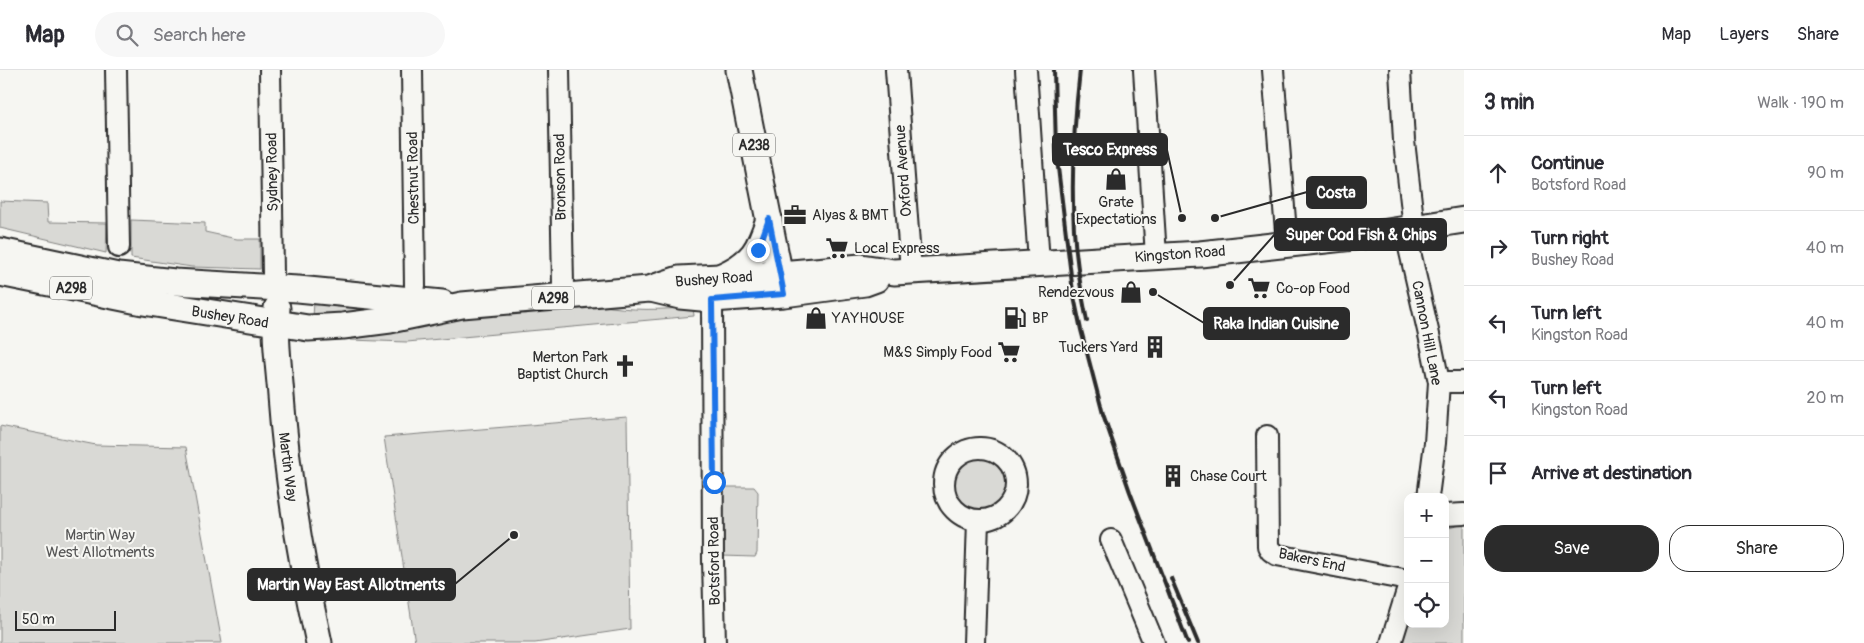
<!DOCTYPE html>
<html lang="en">
<head>
<meta charset="utf-8">
<style>
  :root { --surface:#fff; --page:#f7f7f7; --text:#2b2b33; --muted:#7c7c81; --line:#e1e1e2; --accent:#2b2b2b }
  body { margin:0; font-family:Pangolin,sans-serif; background:var(--page); color:var(--text) }
  .controls { position:absolute; right:15px; bottom:15px; display:grid; overflow:hidden; border-radius:10px; box-shadow:0 5px 20px #0002 }
  .controls button { width:45px; height:45px; display:grid; place-items:center; padding:0; border:0; border-bottom:1px solid var(--line); background:var(--surface); color:var(--text); font:25px sans-serif }
  .scale { position:absolute; left:15px; bottom:12px; width:101px; box-sizing:border-box; padding-left:5px; border:2px solid #2b2b2b; border-top:0; font-size:14px; line-height:18px; white-space:nowrap; color:#2b2b2b; -webkit-text-stroke:4px #f6f6f2; paint-order:stroke }
  .stop { position:absolute; width:15px; height:15px; margin:-11px; border:4px solid #1a73e8; border-radius:50%; background:#fff }
  .stop.end { background:#1a73e8; border-color:#fff; box-shadow:0 1px 5px #0008 }
  .list { margin:0; padding:0; list-style:none }
  h2 { display:flex; justify-content:space-between; align-items:center; height:65px; margin:0; padding:0 20px; font-size:21px }
  h2 small { font-size:16px; font-weight:400; color:var(--muted) }
  .list li { display:grid; grid-template-columns:32px 1fr auto; gap:15px; align-items:center; box-sizing:border-box; height:75px; padding:0 20px; border-top:1px solid var(--line) }
  .list b { display:block; font-size:19px; white-space:nowrap }
  .list p { margin:0; font-size:16px; white-space:nowrap; color:var(--muted) }
  .list em { font-size:16px; font-style:normal; color:var(--muted) }
  .actions { display:flex; gap:10px; padding:15px 20px }
  .actions a { flex:1; padding:11px 0; border:1px solid var(--accent); border-radius:20px; text-align:center; font-size:18px; color:var(--accent) }
  .actions .main { background:var(--accent); color:#fff }
  .icon { flex:none; width:28px; height:28px; fill:none; stroke:currentColor; stroke-width:2; stroke-linecap:round; stroke-linejoin:round }
  .map { position:relative; flex:none; width:1464px; height:573px; overflow:hidden }
  header { display:flex; align-items:center; gap:30px; box-sizing:border-box; height:70px; padding:0 25px; background:var(--surface); border-bottom:1px solid var(--line) }
  header strong { font-size:24px }
  nav { display:flex; gap:28px; margin-inline-start:auto; font-size:18px }
  .search { width:350px; height:45px; background:var(--page); display:flex; align-items:center; gap:12px; box-sizing:border-box; padding:0 18px; border-radius:28px; color:var(--muted); font-size:19px }
  main { display:flex }
  aside { flex:1; background:var(--surface) }
  .map>svg:first-child { display:block }
</style>
</head>
<body>
<header>
<strong>Map</strong>
<div class="search"><svg class="icon" aria-label="search" viewBox="0 0 24 24"><circle cx="10" cy="10" r="6"/><path d="M15 15l6 6"/></svg>Search here</div>
<nav><a>Map</a><a>Layers</a><a>Share</a></nav>
</header>
<main>
<div class="map">
<svg width="1464" height="573" viewBox="0 0 1464 573">
  <rect width="100%" height="100%" fill="#f6f6f2"/>
  <filter id="ink" filterUnits="userSpaceOnUse"><feTurbulence type="fractalNoise" baseFrequency=".02" numOctaves="2"/><feDisplacementMap in="SourceGraphic" scale="10" xChannelSelector="R" yChannelSelector="G"/><feConvolveMatrix kernelMatrix="1 2 1 2 8 2 1 2 1" color-interpolation-filters="sRGB"/></filter>
  <g filter="url(#ink)">
    <g fill="#d9d9d5" stroke="#828280">
      <path d="M0 131 47 133 48 152 107 153 106 183 0 158Z"/>
      <path d="M131 150 205 153V162L237 169H260V199L192 197 131 188Z"/>
      <path d="M314 231 398 237 313 248Z"/>
      <path d="M599 235C631 241 661 240 693 237L694 246 407 272 350 270V266L472 247Z"/>
      <path d="M627 347 630 559 535 573H415L384 367Z"/>
      <path d="M0 356 96 375 186 377 222 573H0Z"/>
      <circle cx="980" cy="414" r="29"/>
      <path d="M723 417H754L758 422 757 483 755 487 722 486Z"/>
      <path d="M1464 454V573H1400L1408 549V554H1445V459Z"/>
    </g>
    <g fill="none" stroke-linecap="round" stroke-linejoin="round">
      <defs>
        <g id="minor">
          <path d="M116 0 119 177"/>
          <path d="M270 0 273 204"/>
          <path d="M412 0 415 216"/>
          <path d="M559 0 563 215"/>
          <path d="M896 0 911 201"/>
          <path d="M1026 0 1039 193"/>
          <path d="M1144 0 1156 186"/>
          <path d="M1273 0 1287 175"/>
          <path d="M1400 0 1404 71 1414 158"/>
          <path d="M1405 160 1432 278 1439 312 1435 373 1428 427"/>
          <path d="M712 229 713 491 715 573"/>
          <path d="M1439 312H1464"/>
          <path d="M1267 366 1268 476 1271 481 1277 485 1408 510"/>
          <circle cx="980" cy="414" r="36"/>
          <path d="M1445 445 1464 444"/>
          <path d="M1111 470 1154 573"/>
          <path d="M974 573 978 450"/>
          <path d="M1391 573 1408 518"/>
        </g>
        <g id="major">
          <path d="M739 0 783 221"/>
          <path d="M0 181 118 206 175 212 298 219 442 233"/>
          <path d="M0 203 143 232 308 258 343 256 390 250 462 235 649 219 679 209 780 204 861 197 894 202 1200 184 1362 166 1464 150"/>
          <path d="M722 206C753 192 759 180 769 149"/>
          <path d="M651 219 680 226 712 229 784 224 865 213 876 209"/>
          <path d="M277 238C274 267 279 297 281 326 287 409 301 491 319 573"/>
        </g>
      </defs>
      <use href="#minor" stroke="#2b2b2b" stroke-width="24"/>
      <use href="#major" stroke="#2b2b2b" stroke-width="29"/>
      <use href="#minor" stroke="#f6f6f2" stroke-width="20"/>
      <use href="#major" stroke="#f6f6f2" stroke-width="25"/>
      <g stroke="#2b2b2b" stroke-width="4">
        <path d="M1054 0 1056 81 1073 222 1081 260 1103 344 1130 422 1188 573"/>
        <path d="M1080 0C1074 53 1071 108 1074 160 1076 191 1081 221 1087 251"/>
        <path d="M1171 508 1198 573"/>
      </g>
    </g>
  </g>
  <g fill="none" stroke-linecap="round" stroke-linejoin="round" filter="url(#ink)">
    <path stroke="#1a73e8" stroke-width="6" d="M714 412 712 230 784 224 769 149 758 180"/>
  </g>
  <defs>
    <symbol id="shop-bare" viewBox="-9 -9 18 18"><path d="M-5-2.5h2.3a2.7 3.5 0 0 1 5.4 0H5L5.5 6h-11ZM-1.5-2.5h3a1.5 2.3 0 0 0-3 0Z" fill="#2b2b2b" stroke="#f6f6f2" stroke-width="2.5" paint-order="stroke"/></symbol>
    <symbol id="office-bare" viewBox="-9 -9 18 18"><path d="M-6-3h4V-5.5h4V-3h4V5H-6ZM-1-4.5V-3h2v-1.5ZM-6 0V1H6V0Z" fill="#2b2b2b" stroke="#f6f6f2" stroke-width="2.5" paint-order="stroke"/></symbol>
    <symbol id="supermarket-bare" viewBox="-9 -9 18 18"><path d="M-6-5.5h2.5l.6 2H6L4.5 2H-2.5L-4.4-4H-6ZM-1.5 3.2a1.3 1.3 0 1 0 .1 0ZM3 3.2a1.3 1.3 0 1 0 .1 0Z" fill="#2b2b2b" stroke="#f6f6f2" stroke-width="2.5" paint-order="stroke"/></symbol>
    <symbol id="fuel-bare" viewBox="-9 -9 18 18"><path d="M-5.5-6h7V0h2V4h1.3V-2.5L3-4.5l.8-.8L6-3V5H2.5V1h-1V6h-7ZM-4.2-4.7v3.2H.2V-4.7Z" fill="#2b2b2b" stroke="#f6f6f2" stroke-width="2.5" paint-order="stroke"/></symbol>
    <symbol id="building-bare" viewBox="-9 -9 18 18"><path d="M-4-6H4V6H1V3H-1V6H-4ZM-2.5-4.3h1.7v1.8h-1.7ZM.8-4.3h1.7v1.8H.8ZM-2.5-1h1.7V.8h-1.7ZM.8-1h1.7V.8H.8Z" fill="#2b2b2b" stroke="#f6f6f2" stroke-width="2.5" paint-order="stroke"/></symbol>
    <symbol id="church-bare" viewBox="-9 -9 18 18"><path d="M-1.2-6h2.4v3.5h3.3v2.4h-3.3V6h-2.4V-.1h-3.3v-2.4h3.3Z" fill="#2b2b2b" stroke="#f6f6f2" stroke-width="2.5" paint-order="stroke"/></symbol>
  </defs>
  <g fill-rule="evenodd">
    <use href="#shop-bare" x="1100" y="93" width="32" height="32"/>
    <use href="#office-bare" x="779" y="129" width="32" height="32"/>
    <use href="#supermarket-bare" x="821" y="162" width="32" height="32"/>
    <use href="#supermarket-bare" x="1243" y="202" width="32" height="32"/>
    <use href="#shop-bare" x="1115" y="206" width="32" height="32"/>
    <use href="#shop-bare" x="800" y="232" width="32" height="32"/>
    <use href="#fuel-bare" x="999" y="232" width="32" height="32"/>
    <use href="#building-bare" x="1139" y="261" width="32" height="32"/>
    <use href="#supermarket-bare" x="993" y="266" width="32" height="32"/>
    <use href="#church-bare" x="609" y="280" width="32" height="32"/>
    <use href="#building-bare" x="1157" y="390" width="32" height="32"/>
  </g>
  <g text-anchor="middle" stroke-width="4" stroke-linejoin="round" paint-order="stroke">
    <g fill="#f6f6f2" stroke="#686867" stroke-width="1">
      <rect x="733" y="63.5" width="42" height="23" rx="4"/>
      <rect x="50" y="206.5" width="42" height="23" rx="4"/>
      <rect x="532" y="216.5" width="42" height="23" rx="4"/>
    </g>
    <g font-size="14" font-weight="bold" fill="#2b2b2b">
      <text x="754" y="80">A238</text>
      <text x="71" y="223">A298</text>
      <text x="553" y="233">A298</text>
    </g>
    <g font-size="15" fill="#2b2b2b" stroke="#f6f6f2">
      <text transform="translate(903 101) rotate(-94)" y="5">Oxford Avenue</text>
      <text transform="translate(272 102) rotate(-91)" y="5">Sydney Road</text>
      <text transform="translate(560 107) rotate(-91)" y="5">Bronson Road</text>
      <text transform="translate(413 108) rotate(-91)" y="5">Chestnut Road</text>
      <text transform="translate(1180 184) rotate(-4)" y="5">Kingston Road</text>
      <text transform="translate(714 209) rotate(-4)" y="5">Bushey Road</text>
      <text transform="translate(230 247) rotate(9)" y="5">Bushey Road</text>
      <text transform="translate(1427 263) rotate(79)" y="5">Cannon Hill Lane</text>
      <text transform="translate(288 397) rotate(83)" y="5">Martin Way</text>
      <text transform="translate(1312 490) rotate(12)" y="5">Bakers End</text>
      <text transform="translate(714 491) rotate(-91)" y="5">Botsford Road</text>
    </g>
    <g font-size="15" fill="#2b2b2b" stroke="#f6f6f2" text-anchor="start">
      <text x="1116" y="137" text-anchor="middle">Grate<tspan x="1116" dy="17">Expectations</tspan></text>
      <text x="812" y="150">Alyas &amp; BMT</text>
      <text x="854" y="183">Local Express</text>
      <text x="1276" y="223">Co-op Food</text>
      <text x="1114" y="227" text-anchor="end">Rendezvous</text>
      <text x="832" y="253">YAYHOUSE</text>
      <text x="1032" y="253">BP</text>
      <text x="1138" y="282" text-anchor="end">Tuckers Yard</text>
      <text x="992" y="287" text-anchor="end">M&amp;S Simply Food</text>
      <text x="608" y="292" text-anchor="end">Merton Park<tspan x="608" dy="17">Baptist Church</tspan></text>
      <text x="1190" y="411">Chase Court</text>
    </g>
    <g font-size="15" fill="#565656" stroke="#f6f6f2">
      <text x="100" y="470">Martin Way<tspan x="100" dy="17">West Allotments</tspan></text>
    </g>
  </g>
  <path fill="none" stroke="#2b2b2b" stroke-width="2" d="M1182 148L1167 80M1215 148L1307 122M1230 215L1275 164M1153 222L1204 253M514 465L455 514"/>
  <g fill="#2b2b2b" stroke="#f6f6f2" stroke-width="2">
    <circle cx="1182" cy="148" r="5"/>
    <circle cx="1215" cy="148" r="5"/>
    <circle cx="1230" cy="215" r="5"/>
    <circle cx="1153" cy="222" r="5"/>
    <circle cx="514" cy="465" r="5"/>
  </g>
  <g fill="#2b2b2b" stroke="#2b2b2b" stroke-width="2">
    <rect x="1053" y="64" width="114" height="31" rx="5"/>
    <rect x="1307" y="107" width="59" height="31" rx="5"/>
    <rect x="1275" y="149" width="171" height="31" rx="5"/>
    <rect x="1204" y="238" width="145" height="31" rx="5"/>
    <rect x="248" y="499" width="207" height="31" rx="5"/>
  </g>
  <g font-size="16" text-anchor="middle" font-weight="bold" fill="#fff">
    <text x="1110" y="85">Tesco Express</text>
    <text x="1336" y="128">Costa</text>
    <text x="1361" y="170">Super Cod Fish &amp; Chips</text>
    <text x="1276" y="259">Raka Indian Cuisine</text>
    <text x="351" y="520">Martin Way East Allotments</text>
  </g>
</svg>
<div class="controls">
<button>+</button>
<button>−</button>
<button><svg class="icon" aria-label="locate" viewBox="0 0 24 24"><circle cx="12" cy="12" r="6"/><path d="M12 2v4M12 18v4M2 12h4M18 12h4"/></svg></button>
</div>
<div class="scale">50 m</div>
<div class="stop" style="left:714px;top:412px"></div>
<div class="stop end" style="left:758px;top:180px"></div>
</div>
<aside>
<h2>3 min<small>Walk · 190 m</small></h2>
<ul class="list">
<li><svg class="icon" aria-label="ahead" viewBox="0 0 24 24"><path d="M12 20V5M6 11l6-6 6 6"/></svg><div><b>Continue</b><p>Botsford Road</p></div><em>90 m</em></li>
<li><svg class="icon" aria-label="right" viewBox="0 0 24 24"><path d="M7 20v-9h11M14 6l5 5-5 5"/></svg><div><b>Turn right</b><p>Bushey Road</p></div><em>40 m</em></li>
<li><svg class="icon" aria-label="left" viewBox="0 0 24 24"><path d="M17 20v-9H6M10 6l-5 5 5 5"/></svg><div><b>Turn left</b><p>Kingston Road</p></div><em>40 m</em></li>
<li><svg class="icon" aria-label="left" viewBox="0 0 24 24"><path d="M17 20v-9H6M10 6l-5 5 5 5"/></svg><div><b>Turn left</b><p>Kingston Road</p></div><em>20 m</em></li>
<li><svg class="icon" aria-label="arrive" viewBox="0 0 24 24"><path d="M6 21V4h12l-3 4 3 4H6"/></svg><div><b>Arrive at destination</b></div></li>
</ul>
<div class="actions"><a class="main">Save</a><a>Share</a></div>
</aside>
</main>
</body>
</html>
